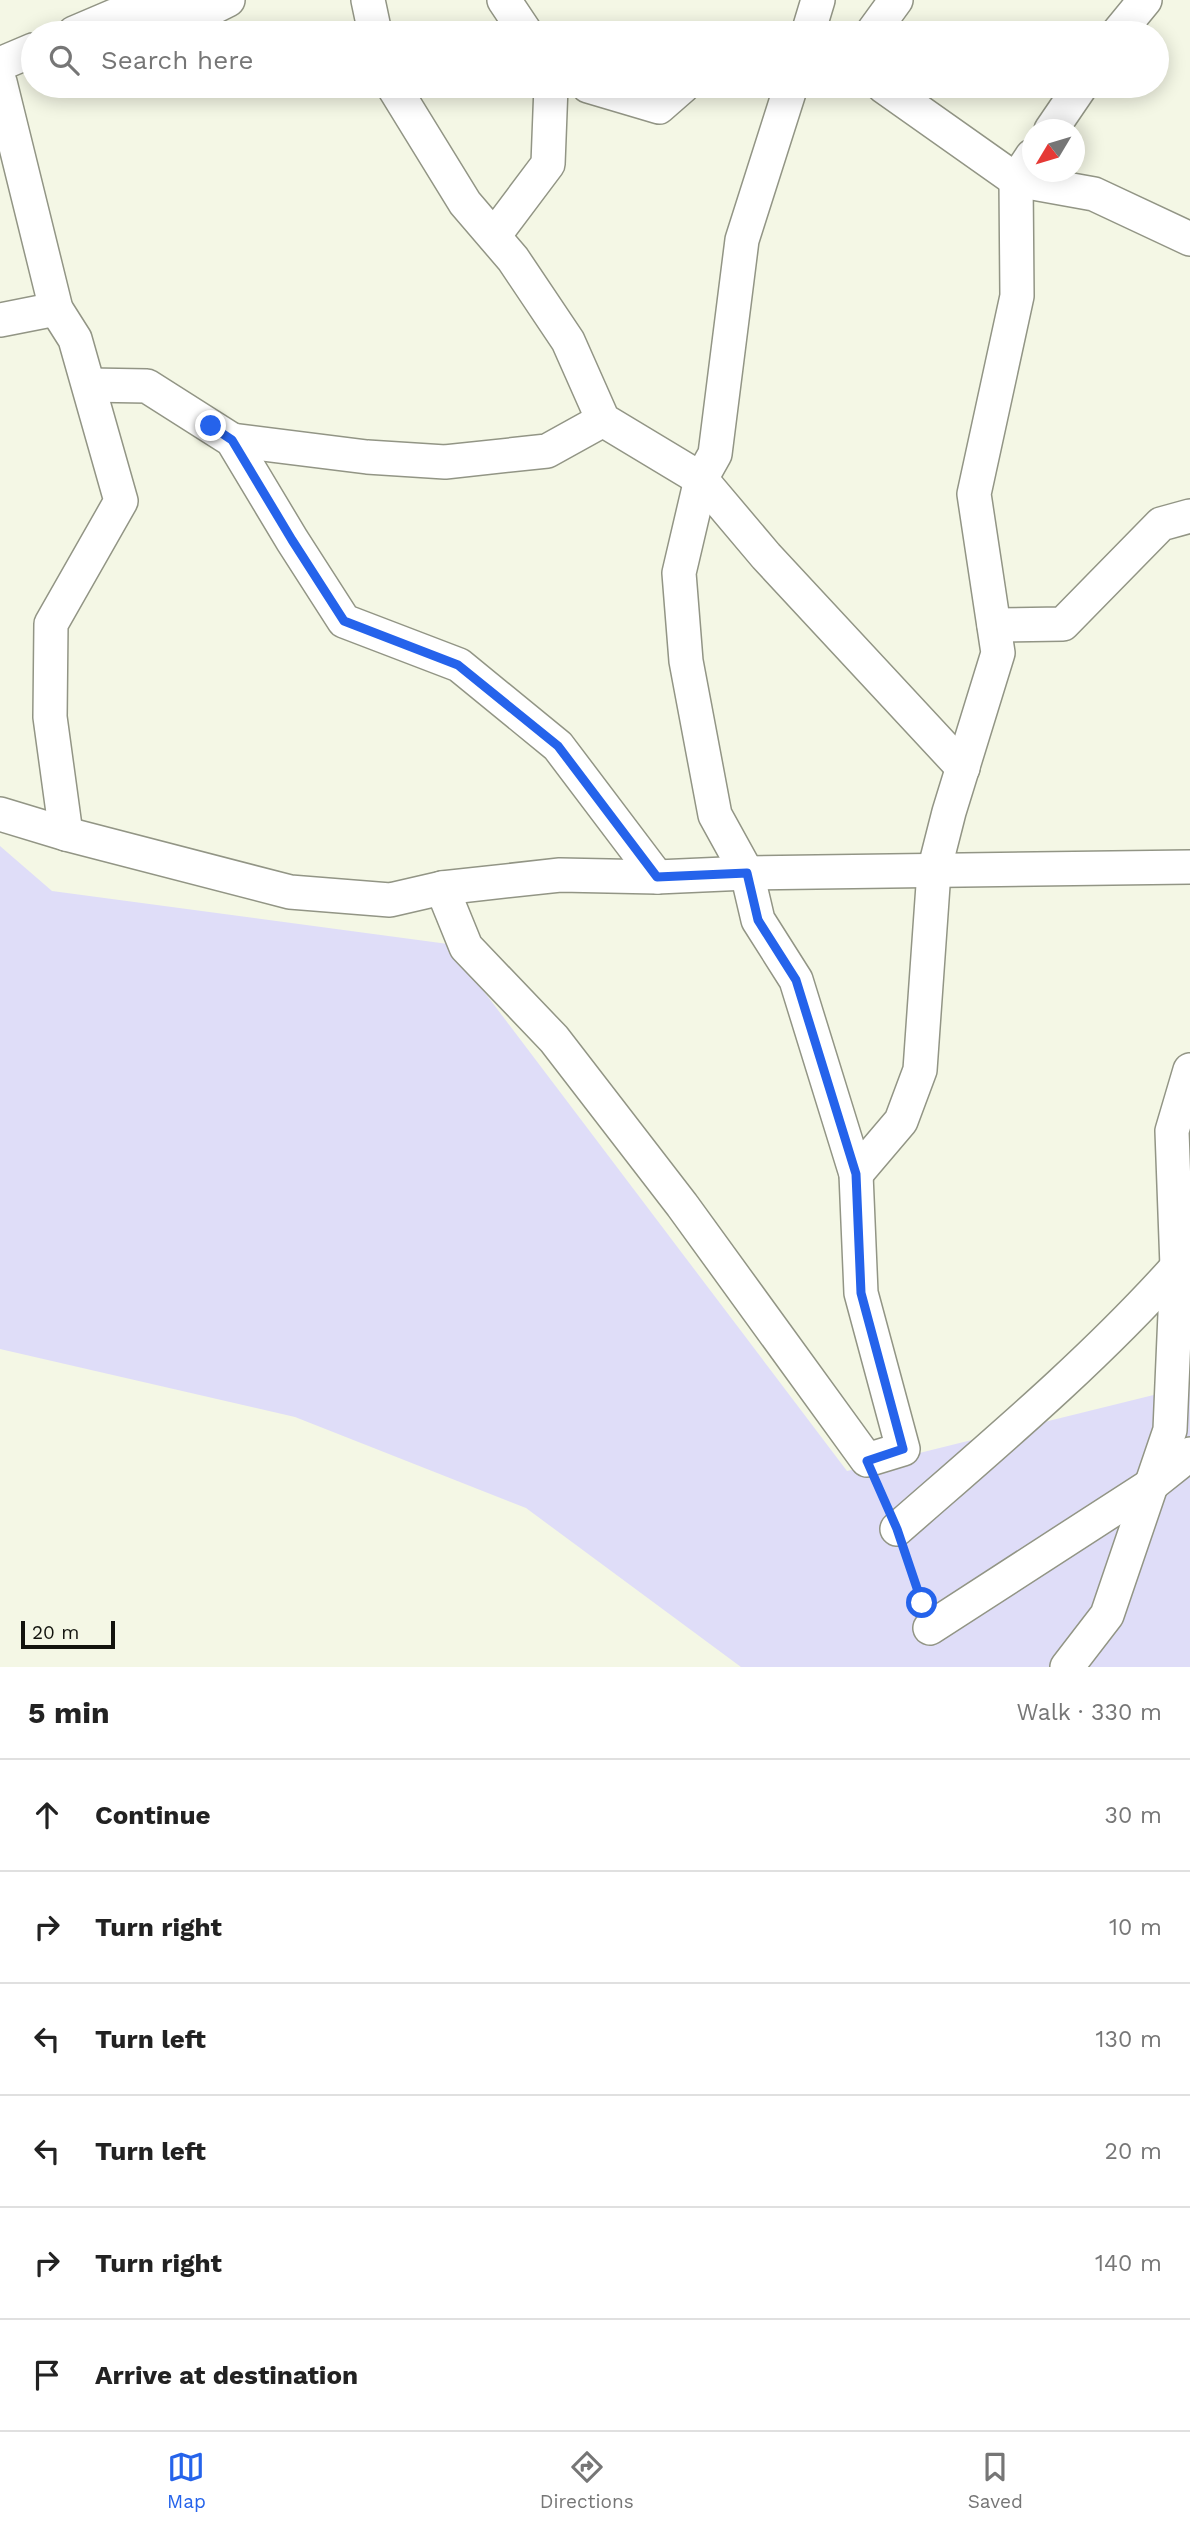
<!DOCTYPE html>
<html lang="en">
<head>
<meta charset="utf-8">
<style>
  :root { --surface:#fff; --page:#f2f2f2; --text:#222; --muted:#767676; --line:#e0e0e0; --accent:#2563eb }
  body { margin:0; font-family:"Work Sans",sans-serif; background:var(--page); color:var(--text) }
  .compass { position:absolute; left:1022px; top:119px; width:63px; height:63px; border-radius:50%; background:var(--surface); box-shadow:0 4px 18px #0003; rotate:232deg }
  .scale { position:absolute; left:21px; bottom:18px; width:94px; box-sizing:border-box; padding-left:7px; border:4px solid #12130d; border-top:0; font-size:19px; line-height:24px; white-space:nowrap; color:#12130d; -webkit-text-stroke:5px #f4f7e5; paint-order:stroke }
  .stop { position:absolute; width:21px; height:21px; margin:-16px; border:5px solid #2563eb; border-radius:50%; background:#fff }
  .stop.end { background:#2563eb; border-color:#fff; box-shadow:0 2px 7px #0008 }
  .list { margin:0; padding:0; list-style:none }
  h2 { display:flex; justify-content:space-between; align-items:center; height:91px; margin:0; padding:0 28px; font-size:30px }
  h2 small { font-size:23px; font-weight:400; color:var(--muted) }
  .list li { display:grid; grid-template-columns:46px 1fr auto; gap:21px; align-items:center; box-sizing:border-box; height:112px; padding:0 28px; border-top:2px solid var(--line) }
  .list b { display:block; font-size:26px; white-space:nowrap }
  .list em { font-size:23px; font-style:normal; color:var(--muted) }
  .icon { flex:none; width:38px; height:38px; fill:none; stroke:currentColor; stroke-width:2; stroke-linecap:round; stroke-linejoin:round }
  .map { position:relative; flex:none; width:1190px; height:1667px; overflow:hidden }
  .search { position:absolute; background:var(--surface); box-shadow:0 4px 18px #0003; left:21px; right:21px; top:21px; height:77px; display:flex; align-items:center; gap:18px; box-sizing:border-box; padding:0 24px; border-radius:38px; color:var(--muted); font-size:26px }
  .sheet { height:763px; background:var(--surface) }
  nav { display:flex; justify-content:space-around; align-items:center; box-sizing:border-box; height:98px; border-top:2px solid var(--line); background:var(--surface); font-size:19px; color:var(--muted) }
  nav a { display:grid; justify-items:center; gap:4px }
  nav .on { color:var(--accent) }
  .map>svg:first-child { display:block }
</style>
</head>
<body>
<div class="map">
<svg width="1190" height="1667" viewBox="0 0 1190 1667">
  <rect width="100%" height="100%" fill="#f4f7e5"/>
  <path fill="#dfddf8" d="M0 846 52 891 448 944 847 1471 1190 1386V1667H741L526 1508 295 1417 0 1349Z"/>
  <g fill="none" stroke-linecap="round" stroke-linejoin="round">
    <defs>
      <g id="minor">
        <path d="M368 0 375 33"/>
        <path d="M504 0 526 33"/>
        <path d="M74 33 114 16 214 7 228 0"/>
        <path d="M808 33 818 0"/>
        <path d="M872 33 896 0"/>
        <path d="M1118 33 1145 0"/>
        <path d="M0 64 33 50"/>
        <path d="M0 82 56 309 75 339 121 501 51 624 50 717 66 834"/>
        <path d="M393 86 465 203 513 259 568 341 603 420 701 479 766 556 963 768"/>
        <path d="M588 86 659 107 683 86"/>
        <path d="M883 86 1016 180 1094 194 1190 239"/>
        <path d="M1051 130 1081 86"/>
        <path d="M494 236 548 164 551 86"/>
        <path d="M0 320 56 309"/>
        <path d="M89 385 147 386 232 440 292 540 344 621 459 665 558 746 657 877"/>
        <path d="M232 440 367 457 445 462 547 451 603 420"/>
        <path d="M994 625 1063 624 1161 524 1190 516"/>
        <path d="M0 814 66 834 290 892 390 900 442 888 560 875 657 877 747 873 1190 867"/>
        <path d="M442 888 466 947 554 1039 682 1205 867 1460 903 1449 861 1293 856 1174 796 980 758 920 747 873 715 815 686 661 679 573 701 479 715 454 742 240 791 86"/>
        <path d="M856 1174 901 1121 920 1070 934 871 949 812 998 653 974 494 1017 296 1016 180 1032 156"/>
        <path d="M897 1529C993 1445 1092 1362 1177 1267"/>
        <path d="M930 1628 1151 1485 1190 1454"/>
        <path d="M1067 1667 1107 1615 1170 1430 1177 1267 1172 1131 1190 1070"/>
      </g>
    </defs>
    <use href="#minor" stroke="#929585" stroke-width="36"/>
    <path stroke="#86887c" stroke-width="4.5" stroke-dasharray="7 3.5" stroke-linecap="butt" d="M907 1558 920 1597"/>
    <use href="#minor" stroke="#fff" stroke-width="33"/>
  </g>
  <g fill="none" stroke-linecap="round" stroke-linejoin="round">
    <path stroke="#2563eb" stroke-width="9" d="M211 426 232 440 292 540 344 621 458 665 558 746 657 877 747 873 758 920 796 980 856 1174 861 1293 903 1449 867 1461 897 1529 922 1603"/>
  </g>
</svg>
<svg class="compass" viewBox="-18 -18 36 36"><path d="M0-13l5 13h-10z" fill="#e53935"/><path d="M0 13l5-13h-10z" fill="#767676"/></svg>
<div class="scale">20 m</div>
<div class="stop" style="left:922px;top:1603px"></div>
<div class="stop end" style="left:211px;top:426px"></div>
<div class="search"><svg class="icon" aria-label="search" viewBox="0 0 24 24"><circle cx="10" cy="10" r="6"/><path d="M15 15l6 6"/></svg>Search here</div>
</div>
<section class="sheet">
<h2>5 min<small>Walk · 330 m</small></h2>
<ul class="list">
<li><svg class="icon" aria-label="ahead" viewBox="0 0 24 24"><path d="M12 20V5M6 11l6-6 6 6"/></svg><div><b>Continue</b></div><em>30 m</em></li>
<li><svg class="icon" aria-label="right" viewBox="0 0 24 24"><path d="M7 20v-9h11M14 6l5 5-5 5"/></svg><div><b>Turn right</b></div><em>10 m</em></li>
<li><svg class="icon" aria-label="left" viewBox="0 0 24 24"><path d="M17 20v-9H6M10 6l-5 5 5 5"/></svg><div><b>Turn left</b></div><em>130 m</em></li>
<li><svg class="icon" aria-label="left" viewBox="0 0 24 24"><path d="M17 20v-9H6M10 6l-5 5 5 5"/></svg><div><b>Turn left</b></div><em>20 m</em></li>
<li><svg class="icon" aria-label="right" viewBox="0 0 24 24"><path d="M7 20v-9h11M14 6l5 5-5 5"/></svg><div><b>Turn right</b></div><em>140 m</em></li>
<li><svg class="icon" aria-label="arrive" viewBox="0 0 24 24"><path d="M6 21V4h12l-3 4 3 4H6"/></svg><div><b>Arrive at destination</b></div></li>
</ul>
</section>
<nav>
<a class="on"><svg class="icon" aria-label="map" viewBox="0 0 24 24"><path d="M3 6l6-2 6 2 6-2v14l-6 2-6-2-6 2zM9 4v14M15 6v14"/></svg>Map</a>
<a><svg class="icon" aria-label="directions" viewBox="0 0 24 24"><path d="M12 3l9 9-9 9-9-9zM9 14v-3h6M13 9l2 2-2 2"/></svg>Directions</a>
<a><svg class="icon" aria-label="saved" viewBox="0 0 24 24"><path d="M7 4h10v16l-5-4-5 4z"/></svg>Saved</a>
</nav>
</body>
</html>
